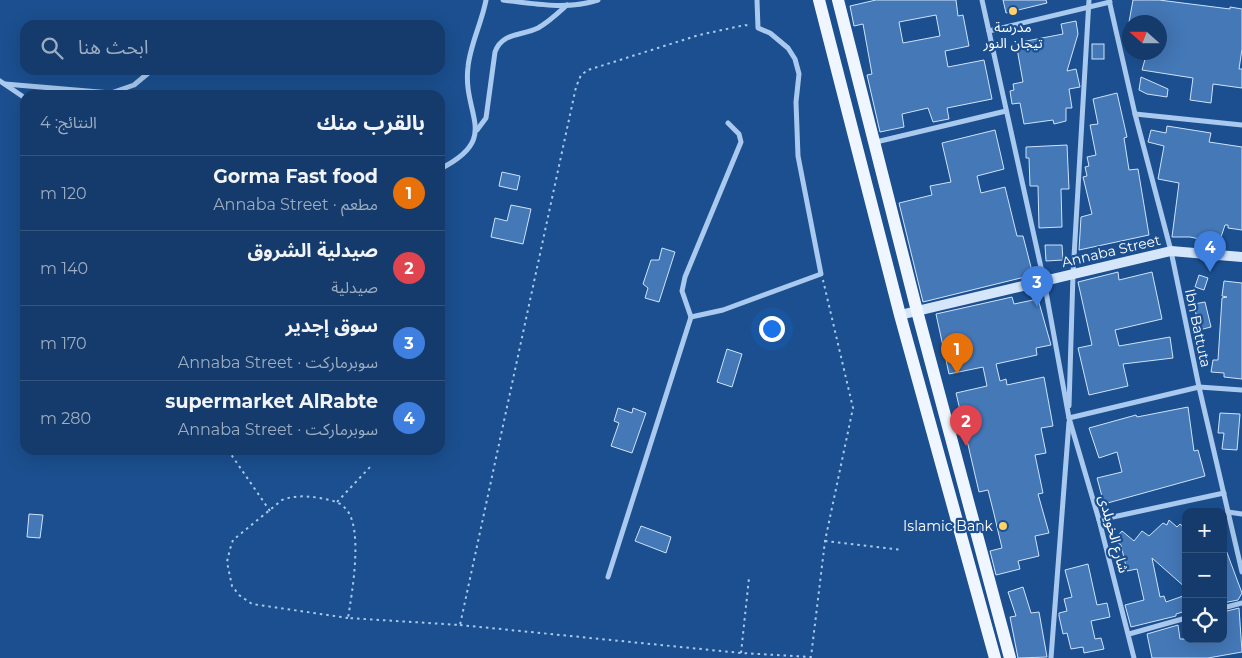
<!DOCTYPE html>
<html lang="ar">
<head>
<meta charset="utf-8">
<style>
  :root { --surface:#143b6b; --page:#214673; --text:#f1f3f6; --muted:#9dadc1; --line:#33557e; --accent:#ffd166 }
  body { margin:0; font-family:Montserrat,"Noto Sans Arabic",sans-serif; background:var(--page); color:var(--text); direction:rtl }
  .controls { position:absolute; right:15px; bottom:15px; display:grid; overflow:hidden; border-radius:10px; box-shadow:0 5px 20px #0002 }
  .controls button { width:45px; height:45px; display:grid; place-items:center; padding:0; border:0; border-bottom:1px solid var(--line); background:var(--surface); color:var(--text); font:25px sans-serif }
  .compass { position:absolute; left:1122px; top:15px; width:45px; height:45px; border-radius:50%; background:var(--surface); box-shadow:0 5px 20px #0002; rotate:291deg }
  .you { position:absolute; left:771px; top:328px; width:18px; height:18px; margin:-12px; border:4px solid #fff; border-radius:50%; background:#1a73e8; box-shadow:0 0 0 8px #1a73e833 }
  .badge { display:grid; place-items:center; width:32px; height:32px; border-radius:50%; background:var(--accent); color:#fff; font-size:16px; font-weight:700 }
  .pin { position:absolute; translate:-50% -41px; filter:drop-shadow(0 1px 2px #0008) }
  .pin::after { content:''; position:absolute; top:26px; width:18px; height:15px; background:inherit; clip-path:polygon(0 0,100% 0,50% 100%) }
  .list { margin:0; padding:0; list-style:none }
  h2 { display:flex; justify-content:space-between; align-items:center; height:65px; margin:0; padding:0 20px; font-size:21px }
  h2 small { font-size:16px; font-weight:400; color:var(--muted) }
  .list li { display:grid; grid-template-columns:32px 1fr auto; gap:15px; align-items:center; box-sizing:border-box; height:75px; padding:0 20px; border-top:1px solid var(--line) }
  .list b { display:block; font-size:19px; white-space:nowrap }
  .list p { margin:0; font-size:16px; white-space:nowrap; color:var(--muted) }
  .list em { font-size:16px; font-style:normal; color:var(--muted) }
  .icon { flex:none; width:28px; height:28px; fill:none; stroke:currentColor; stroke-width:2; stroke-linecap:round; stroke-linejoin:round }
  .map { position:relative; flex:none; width:1242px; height:658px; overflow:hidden; direction:ltr }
  .search { position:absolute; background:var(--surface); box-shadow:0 5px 20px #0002; left:20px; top:20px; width:425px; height:55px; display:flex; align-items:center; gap:12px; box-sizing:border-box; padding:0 18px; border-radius:15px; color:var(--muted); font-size:19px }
  .panel { position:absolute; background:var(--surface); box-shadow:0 5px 20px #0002; left:20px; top:90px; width:425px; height:365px; border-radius:15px; direction:rtl }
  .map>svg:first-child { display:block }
</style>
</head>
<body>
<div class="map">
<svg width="1242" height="658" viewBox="0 0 1242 658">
  <rect width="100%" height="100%" fill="#1b4f8f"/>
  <g fill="#4478b7" stroke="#cfe3fa" fill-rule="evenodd">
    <path d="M876 0H956L958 16 963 15 969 46 945 51 948 67 984 60 992 99 947 108 949 119 933 122 928 108 902 114 904 127 880 132 867 75 872 74 863 24 854 26 850 6ZM936 15 940 36 903 43 899 22Z"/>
    <path d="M1003 0H1046L1047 3 1006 13Z"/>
    <path d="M1133 0H1159L1230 9V7L1242 9V49L1239 69H1242V88L1213 84 1211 103 1190 100 1193 78 1142 70 1147 52H1160V22H1129Z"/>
    <path d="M1076 21 1078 34 1067 71 1076 69 1080 87 1069 89 1072 108H1066V121L1054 124 1053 120 1024 124 1020 103 1012 104 1010 91 1014 90 1013 84 1023 82 1016 43 1063 34 1061 24Z"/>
    <rect x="1092" y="44" width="12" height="15"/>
    <path d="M1141 77 1168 89 1167 97 1147 94 1139 90Z"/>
    <path d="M1117 93 1127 137 1124 138 1129 170 1138 169 1149 235 1079 250 1081 217 1092 214 1083 177 1087 176 1085 167 1089 166 1087 157 1096 155 1090 125 1098 124 1093 99Z"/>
    <path d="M1167 126 1211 133 1209 142 1242 147V230L1228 228V225H1225L1219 243 1190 237H1172L1179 183 1158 179 1164 146 1148 142 1151 130 1166 133Z"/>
    <path d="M995 130 1004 169 977 176 981 193 1005 187 1017 236H1023L1033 275 923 302 899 203 932 195 930 186 951 182 942 143Z"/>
    <path d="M1067 145 1069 189H1061L1062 227 1039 228 1038 186H1030L1029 158H1026V147Z"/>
    <path d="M502 172 520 176 517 190 499 186Z"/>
    <path d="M511 205 531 209 523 244 491 237 495 218 507 221Z"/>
    <path d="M1045 245H1062L1063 260 1046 261Z"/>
    <path d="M662 248 675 252 659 302 645 298 648 288 643 284 651 260H659Z"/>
    <path d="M1118 272 1119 280 1152 272 1162 319 1115 330 1119 346 1170 337 1173 358 1123 364 1128 386 1089 395 1078 348 1092 345 1078 282Z"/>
    <path d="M1199 275 1208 278 1204 290 1195 287Z"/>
    <path d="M1224 281 1242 283V379L1224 377V373L1211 372 1213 360H1218L1222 298 1227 297 1222 296Z"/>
    <path d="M1012 297 1014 304 1038 299 1051 345 1036 348 1037 355 996 364 1000 381 1006 379 1007 385 1044 377 1053 426 1041 428 1046 453 1035 455 1043 493 1038 494 1049 533 1035 536 1039 556 1018 561 1020 569 996 575 990 551 1002 548 994 514 988 490 979 492 956 393 987 386 983 367 949 374 936 314Z"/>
    <path d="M1205 302 1211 327 1199 330 1194 304Z"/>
    <path d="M727 349 742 354 732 387 717 382Z"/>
    <path d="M1188 407 1194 451 1198 450 1205 476 1104 504 1097 478 1122 472 1117 452 1099 458 1089 428 1136 415 1137 417Z"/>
    <path d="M618 408 632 413 633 408 646 413 632 453 611 446 619 423 614 421Z"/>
    <path d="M1220 413 1240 414 1237 450 1222 449 1224 433H1218Z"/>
    <path d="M29 514 43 515 40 538 27 537Z"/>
    <path d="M1169 520 1177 527 1180 524 1186 529V588L1152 558 1160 597 1164 596 1166 602 1186 595V611L1176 614V616L1131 627 1125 605 1144 600 1137 569 1127 571 1121 545 1114 540 1122 531 1134 541 1142 531 1149 536 1163 523 1167 525Z"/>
    <path d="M641 526 671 537 666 553 635 541Z"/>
    <path d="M1223 542 1242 593 1238 600 1223 603Z"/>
    <path d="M1088 564 1097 605 1107 603 1110 617 1091 621 1095 639 1101 638 1104 649 1084 653 1083 647 1071 649 1067 633 1063 634 1059 616V613L1067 611 1064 599 1072 597 1065 570Z"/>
    <path d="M1023 587 1031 613 1039 612 1047 657 1018 658 1010 617 1016 616 1008 592Z"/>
    <path d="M1239 608 1242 652 1208 658H1152L1147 634 1178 625 1180 639H1223V612Z"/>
  </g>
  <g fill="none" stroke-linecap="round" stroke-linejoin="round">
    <g stroke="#a9c9ee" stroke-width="2" stroke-dasharray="2.5 4" stroke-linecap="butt">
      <path d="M228 450 270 511"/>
      <path d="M337 502 371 466"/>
      <path d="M825 541 902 550"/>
      <path d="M348 618 252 604 239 595 232 586 227 562 230 549 233 540 282 500C295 495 307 496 320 498 329 500 339 501 345 508 364 526 352 593 348 618L460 625 576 87 581 75 588 70 699 35 745 25 751 26"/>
      <path d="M460 625 741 653 811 657 825 541 853 408 823 280"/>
      <path d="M741 653 749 578"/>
    </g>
    <g stroke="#a9c9ee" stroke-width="5">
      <path d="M503 0C535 4 567 10 598 0"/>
      <path d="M982 0 1044 281 1069 418 1099 520 1134 658"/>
      <path d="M1109 0 1135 114 1171 251 1199 387 1242 572"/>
      <path d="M989 31 1110 2"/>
      <path d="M0 81 25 98"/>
      <path d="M5 84 111 93 134 85 152 70"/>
      <path d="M1135 114 1242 125"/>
      <path d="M728 123 739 134 741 142 685 277 682 291 691 317 723 310 821 274 798 156 796 102 799 74 795 59 788 48 770 33 758 28 757 0"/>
      <path d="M477 130 486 118 495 52C502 32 522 36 538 28 549 22 558 13 567 5"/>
      <path d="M876 142 1006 111"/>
      <path d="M440 169C502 138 462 115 468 67 470 45 482 22 486 0"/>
      <path d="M1069 406 1073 274 1089 0"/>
      <path d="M1069 418 1199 387 1242 390"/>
      <path d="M1228 512 1242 514"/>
      <path d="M1099 520 1224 493"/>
      <path d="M608 577 691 317"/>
      <path d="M1223 608 1242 603"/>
      <path d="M1129 634 1186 618"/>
      <path d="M1051 658 1069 422"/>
    </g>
    <path stroke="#d6e6fa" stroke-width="10" d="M900 315 1171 251 1242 257"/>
    <g stroke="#f0f6ff" stroke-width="12">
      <path d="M819 0 900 315 995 658"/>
      <path d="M838 0 917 311 1010 658"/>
    </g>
  </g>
  <g fill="#ffd166" stroke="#1b4f8f" stroke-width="2">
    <circle cx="1013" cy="11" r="5"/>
    <circle cx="1003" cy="526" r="5"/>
  </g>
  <g text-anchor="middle" stroke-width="4.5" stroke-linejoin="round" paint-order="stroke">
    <g font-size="14" fill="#fff" stroke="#1b4f8f">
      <text x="1013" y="32">مدرسة<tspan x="1013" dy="16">تيجان النور</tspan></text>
      <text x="993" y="531" text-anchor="end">Islamic Bank</text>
    </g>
    <g font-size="14" fill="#fff" stroke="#1b4f8f">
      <text transform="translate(1111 251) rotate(-13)" y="5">Annaba Street</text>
      <text transform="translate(1198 328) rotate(78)" y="5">Ibn Battuta</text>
      <text transform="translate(1114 534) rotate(75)" y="5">شارع الخويلدى</text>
    </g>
  </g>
</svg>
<div class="controls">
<button>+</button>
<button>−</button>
<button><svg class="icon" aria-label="locate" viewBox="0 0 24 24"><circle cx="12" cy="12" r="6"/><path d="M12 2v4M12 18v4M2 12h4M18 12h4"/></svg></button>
</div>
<svg class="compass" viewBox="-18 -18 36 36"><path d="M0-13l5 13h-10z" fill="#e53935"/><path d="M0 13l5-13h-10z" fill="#9dadc1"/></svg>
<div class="you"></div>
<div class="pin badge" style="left:957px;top:374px;background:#e8710a">1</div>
<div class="pin badge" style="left:966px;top:446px;background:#e0444e">2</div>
<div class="pin badge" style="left:1037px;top:307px;background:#3f7fe0">3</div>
<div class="pin badge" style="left:1210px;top:272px;background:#3f7fe0">4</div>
<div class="search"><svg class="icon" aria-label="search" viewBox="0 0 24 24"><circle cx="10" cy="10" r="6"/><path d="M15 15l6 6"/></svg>ابحث هنا</div>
<section class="panel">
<h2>بالقرب منك<small>النتائج: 4</small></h2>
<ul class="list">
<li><span class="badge" style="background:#e8710a">1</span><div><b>Gorma Fast food</b><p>مطعم · Annaba Street</p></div><em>120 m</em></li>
<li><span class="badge" style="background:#e0444e">2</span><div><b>صيدلية الشروق</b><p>صيدلية</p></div><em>140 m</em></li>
<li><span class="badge" style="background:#3f7fe0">3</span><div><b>سوق إجدير</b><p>سوبرماركت · Annaba Street</p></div><em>170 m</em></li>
<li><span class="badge" style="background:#3f7fe0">4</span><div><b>supermarket AlRabte</b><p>سوبرماركت · Annaba Street</p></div><em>280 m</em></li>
</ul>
</section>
</div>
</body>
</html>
